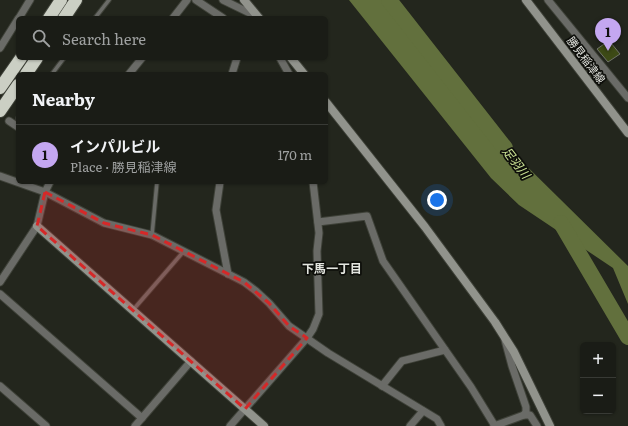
<!DOCTYPE html>
<html lang="en">
<head>
<meta charset="utf-8">
<style>
  :root { --surface:#1a1c16; --page:#272923; --text:#f1f3f6; --muted:#9fa1a1; --line:#383a35; --accent:#c4a7f1 }
  body { margin:0; font-family:Literata,"Noto Sans JP",serif; background:var(--page); color:var(--text) }
  .controls { position:absolute; right:12px; bottom:12px; display:grid; overflow:hidden; border-radius:6px; box-shadow:0 1px 3px #0004 }
  .controls button { width:36px; height:36px; display:grid; place-items:center; padding:0; border:0; border-bottom:1px solid var(--line); background:var(--surface); color:var(--text); font:20px sans-serif }
  .you { position:absolute; left:437px; top:200px; width:14px; height:14px; margin:-10px; border:3px solid #fff; border-radius:50%; background:#1a73e8; box-shadow:0 0 0 6px #1a73e833 }
  .badge { display:grid; place-items:center; width:26px; height:26px; border-radius:50%; background:var(--accent); color:#111; font-size:13px; font-weight:700 }
  .pin { position:absolute; translate:-50% -33px; filter:drop-shadow(0 1px 2px #0008) }
  .pin::after { content:''; position:absolute; top:21px; width:14px; height:12px; background:inherit; clip-path:polygon(0 0,100% 0,50% 100%) }
  .list { margin:0; padding:0; list-style:none }
  h2 { display:flex; justify-content:space-between; align-items:center; height:52px; margin:0; padding:0 16px; font-size:17px }
  h2 small { font-size:13px; font-weight:400; color:var(--muted) }
  .list li { display:grid; grid-template-columns:26px 1fr auto; gap:12px; align-items:center; box-sizing:border-box; height:60px; padding:0 16px; border-top:1px solid var(--line) }
  .list b { display:block; font-size:15px; white-space:nowrap }
  .list p { margin:0; font-size:13px; white-space:nowrap; color:var(--muted) }
  .list em { font-size:13px; font-style:normal; color:var(--muted) }
  .icon { flex:none; width:22px; height:22px; fill:none; stroke:currentColor; stroke-width:2; stroke-linecap:round; stroke-linejoin:round }
  .map { position:relative; flex:none; width:628px; height:426px; overflow:hidden }
  .search { position:absolute; background:var(--surface); box-shadow:0 1px 3px #0004; left:16px; top:16px; width:312px; height:44px; display:flex; align-items:center; gap:10px; box-sizing:border-box; padding:0 14px; border-radius:6px; color:var(--muted); font-size:15px }
  .panel { position:absolute; background:var(--surface); box-shadow:0 1px 3px #0004; left:16px; top:72px; width:312px; height:112px; border-radius:6px }
  .map>svg:first-child { display:block }
</style>
</head>
<body>
<div class="map">
<svg width="628" height="426" viewBox="0 0 628 426">
  <rect width="100%" height="100%" fill="#23261d"/>
  <path fill="#62703d" d="M349 0H388L492 132 628 266V304L613 268 519 205 491 178Z"/>
  <g fill="none" stroke-linecap="round" stroke-linejoin="round">
    <g stroke="#62703d" stroke-width="16">
      <path d="M389 0 505 148"/>
      <path d="M561 223 628 337"/>
    </g>
  </g>
  <path fill="#3d4a16" stroke="#707369" d="M607 42 611 43 620 54 608 62 597 49Z"/>
  <g fill="none" stroke-linecap="round" stroke-linejoin="round">
    <defs>
      <g id="lane">
        <path d="M95 18 109 0"/>
        <path d="M52 74 64 58"/>
        <path d="M18 118V119"/>
        <path d="M152 235 157 182"/>
        <path d="M133 310 184 251"/>
      </g>
      <g id="street">
        <path d="M196 0 223 18"/>
        <path d="M223 0 258 17"/>
        <path d="M548 0 628 98"/>
        <path d="M19 18 30 0"/>
        <path d="M173 18 187 0"/>
        <path d="M0 48 18 19"/>
        <path d="M280 58 289 74"/>
        <path d="M129 74 142 58"/>
        <path d="M232 74 237 58"/>
        <path d="M9 121 18 127"/>
        <path d="M0 176 45 192 104 223 152 235 244 282 256 291 269 303 289 326 328 353 437 419 441 426"/>
        <path d="M220 182 216 210 228 274"/>
        <path d="M318 222 367 216 383 261 471 387 495 426"/>
        <path d="M0 282 37 226 45 192 50 182"/>
        <path d="M0 294 142 418"/>
        <path d="M0 386 46 426"/>
        <path d="M382 386 402 361 445 350"/>
        <path d="M524 415H530L537 426"/>
        <path d="M135 426 191 361"/>
        <path d="M230 426 307 338 313 329 319 314 317 251 319 233 313 182"/>
        <path d="M410 426 423 411"/>
        <path d="M494 426 524 415 526 412V407L512 366 505 340"/>
      </g>
      <g id="secondary">
        <path d="M244 0 259 18"/>
        <path d="M526 0 628 133"/>
        <path d="M291 58 304 74"/>
        <path d="M326 102 425 227 495 322 514 352 550 426"/>
        <path d="M37 226 264 426"/>
      </g>
      <g id="highway">
        <path d="M49 18 61 0"/>
        <path d="M64 18 76 0"/>
        <path d="M26 74 37 58"/>
        <path d="M0 88 21 58"/>
        <path d="M0 111 18 85"/>
      </g>
    </defs>
    <use href="#lane" stroke="#3e4138" stroke-width="5.5"/>
    <use href="#street" stroke="#3e4138" stroke-width="9"/>
    <use href="#secondary" stroke="#3e4138" stroke-width="10"/>
    <use href="#highway" stroke="#3e4138" stroke-width="14"/>
    <use href="#lane" stroke="#6a6b67" stroke-width="3.5"/>
    <use href="#street" stroke="#6a6b67" stroke-width="7"/>
    <use href="#secondary" stroke="#91938c" stroke-width="8"/>
    <use href="#highway" stroke="#cbcfc4" stroke-width="12"/>
  </g>
  <path fill="#d62828" fill-opacity="0.2" stroke="#d62828" stroke-width="3" stroke-dasharray="8 5" stroke-linejoin="round" d="M45 192 104 223 152 235 244 282 269 303 289 326 307 338 245 409 37 226Z"/>
  <g text-anchor="middle" stroke-width="3.5" stroke-linejoin="round" paint-order="stroke">
    <g font-size="11" fill="#e3e5df" stroke="#0d0e0a">
      <text transform="translate(586 60) rotate(53)" y="4">勝見稲津線</text>
    </g>
    <g font-size="12" font-style="italic" fill="#cfe797" stroke="#0d0e0a">
      <text transform="translate(516 163) rotate(52)" y="4">足羽川</text>
    </g>
    <g font-size="12" font-weight="bold" fill="#e3e5df" stroke="#0d0e0a">
      <text x="332" y="273">下馬一丁目</text>
    </g>
  </g>
</svg>
<div class="controls">
<button>+</button>
<button>−</button>
</div>
<div class="you"></div>
<div class="pin badge" style="left:608px;top:51px">1</div>
<div class="search"><svg class="icon" aria-label="search" viewBox="0 0 24 24"><circle cx="10" cy="10" r="6"/><path d="M15 15l6 6"/></svg>Search here</div>
<section class="panel">
<h2>Nearby<small></small></h2>
<ul class="list">
<li><span class="badge">1</span><div><b>インパルビル</b><p>Place · 勝見稲津線</p></div><em>170 m</em></li>
</ul>
</section>
</div>
</body>
</html>
